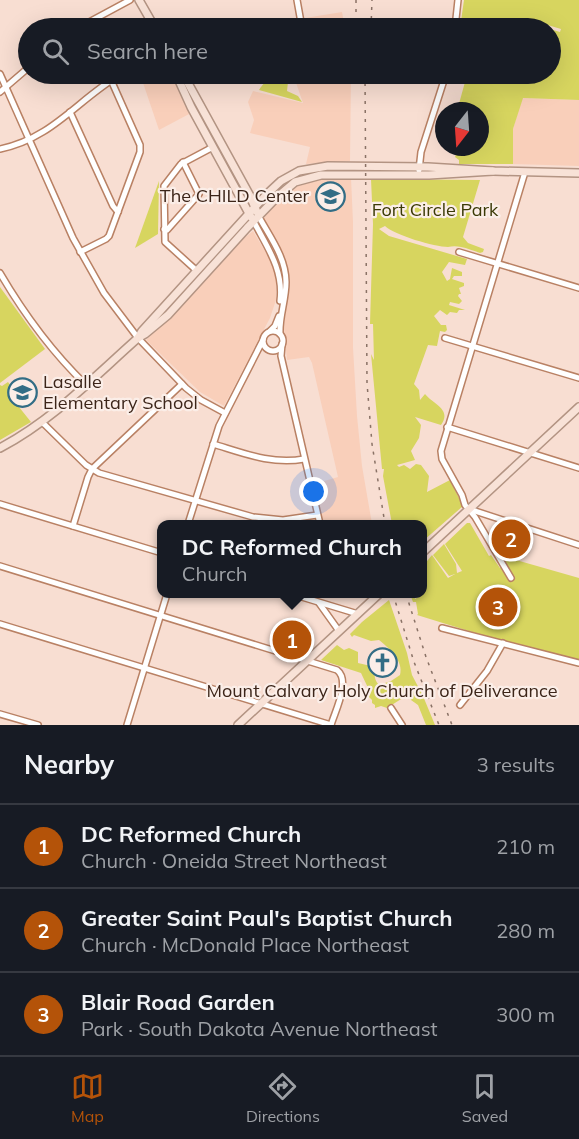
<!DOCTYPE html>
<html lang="en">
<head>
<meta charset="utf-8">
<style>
  :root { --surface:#171b24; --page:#20242c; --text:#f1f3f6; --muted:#9ea1a6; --line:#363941; --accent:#b45309 }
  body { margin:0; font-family:Mulish,sans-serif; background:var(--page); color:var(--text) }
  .compass { position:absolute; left:435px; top:102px; width:54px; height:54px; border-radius:50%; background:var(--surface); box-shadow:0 6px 24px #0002; rotate:197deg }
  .you { position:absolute; left:314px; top:492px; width:21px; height:21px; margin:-15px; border:4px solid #fff; border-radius:50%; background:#1a73e8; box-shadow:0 0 0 9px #1a73e833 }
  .badge { display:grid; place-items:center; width:39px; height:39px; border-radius:50%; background:var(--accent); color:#fff; font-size:20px; font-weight:700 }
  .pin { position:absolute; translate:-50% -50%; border:3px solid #fff; box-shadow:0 2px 6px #0006 }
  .popup { position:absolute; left:157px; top:520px; width:270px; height:78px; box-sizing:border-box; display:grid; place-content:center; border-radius:12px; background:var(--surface); filter:drop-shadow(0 2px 4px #0005); font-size:20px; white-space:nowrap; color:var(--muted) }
  .popup b { font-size:22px; color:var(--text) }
  .popup::after { content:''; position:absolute; left:50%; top:100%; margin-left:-12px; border:12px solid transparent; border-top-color:var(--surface) }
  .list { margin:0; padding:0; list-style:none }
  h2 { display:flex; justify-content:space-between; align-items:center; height:78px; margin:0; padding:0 24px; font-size:26px }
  h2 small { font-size:20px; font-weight:400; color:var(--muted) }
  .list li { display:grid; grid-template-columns:39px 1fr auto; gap:18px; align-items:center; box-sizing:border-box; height:84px; padding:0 24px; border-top:2px solid var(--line) }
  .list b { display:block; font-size:22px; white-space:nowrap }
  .list p { margin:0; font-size:20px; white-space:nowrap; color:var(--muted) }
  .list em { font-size:20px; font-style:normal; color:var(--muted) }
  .icon { flex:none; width:33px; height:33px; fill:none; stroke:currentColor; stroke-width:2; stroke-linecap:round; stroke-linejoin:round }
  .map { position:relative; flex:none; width:579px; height:725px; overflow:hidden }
  .search { position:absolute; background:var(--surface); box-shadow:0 6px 24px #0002; left:18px; right:18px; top:18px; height:66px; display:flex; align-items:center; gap:15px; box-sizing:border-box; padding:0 21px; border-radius:33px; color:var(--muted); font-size:22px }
  .sheet { height:330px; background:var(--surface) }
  nav { display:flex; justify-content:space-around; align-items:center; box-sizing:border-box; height:84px; border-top:2px solid var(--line); background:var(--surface); font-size:16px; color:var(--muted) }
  nav a { display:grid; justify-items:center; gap:3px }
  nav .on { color:var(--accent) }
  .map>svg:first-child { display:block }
</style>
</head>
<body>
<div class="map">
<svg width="579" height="725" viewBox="0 0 579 725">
  <rect width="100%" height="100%" fill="#f8ded2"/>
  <g fill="#f9cfba">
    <path d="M342 12 345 28H306L305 18Z"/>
    <path d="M140 74H172L191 113 159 130Z"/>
    <path d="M293 74H351L350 161 306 164 310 147 250 133 254 120 248 102 253 91 303 103Z"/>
    <path d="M522 98 579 100V166L513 164V129Z"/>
    <path d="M335 178H351L353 222V348L357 416 362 466 372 524H325L323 520 314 484 338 477 312 363 309 357 287 360 284 328 288 293 286 266 284 256 263 217 272 206 292 188 310 180Z"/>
    <path d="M253 231 271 261 276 274V300L270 318 224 406 200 392 146 340 239 242Z"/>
  </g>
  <g fill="#d7d55f">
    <path d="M464 0H579V100L523 98 513 129V164H459V160L455 157 459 147H480V111H457L465 82 450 80 452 74H550V29L560 32 561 29 541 23 540 26 550 28H460Z"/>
    <path d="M283 75 288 82 287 91 298 96 302 102 259 90C264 82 267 79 277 81Z"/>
    <path d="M371 179 480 180 463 237 468 243 484 249 483 252 480 253C474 251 467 248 461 247 457 246 452 246 448 247 435 247 394 235 385 226L379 229 389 236 467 259 465 265 449 262 442 272 447 281 450 279 452 268 462 272V276H454L452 279 464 283V286L459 288 461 294H459L458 296 462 301 459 304 450 302 449 305 465 310H459L457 313 450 312 447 315 440 310 434 316 441 325H446L447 330 445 332 440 331 437 346 428 345 414 384 419 390 420 400 425 394C434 405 452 409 441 425L415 417 421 425 419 438 411 451 415 460 397 465 399 467 404 465 410 469 416 464 421 465 429 476 427 492 450 480 463 506 423 541 422 524H392L383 476 384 469H382L371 354 374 360 373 324H370L373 224Z"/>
    <path d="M159 181 158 234 135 248Z"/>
    <path d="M0 287 45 349 0 383Z"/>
    <path d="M8 382 16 393 11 397 31 422 0 440V385L2 386Z"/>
    <path d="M467 523H470L489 556 491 555 500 568 509 558 579 578V661L485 636 417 615 418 614 416 602H413L410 594H418L414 595 415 599 423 594V566L432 555 448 578 455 574 449 576 433 555 444 544 456 564 457 573 462 571 445 544Z"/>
    <path d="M389 600 407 653 412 675 423 696 435 725H426L418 705 411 700 409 694 387 708 381 706 375 708V705L372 703V700L368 696 369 690 361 673 321 660 337 645 344 650 349 648 358 652V663L371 666C376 673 373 679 379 685L391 681 400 675C404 661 389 648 379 640L371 641 354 635 352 637 350 634 362 622Z"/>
  </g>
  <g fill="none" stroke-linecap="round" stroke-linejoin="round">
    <defs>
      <g id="minor">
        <path d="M297 0 302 28"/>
        <path d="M78 28 130 0"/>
        <path d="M455 28 458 0"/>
        <path d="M0 74 73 238 104 293 138 338 186 388 201 400 225 413"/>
        <path d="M0 92 28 68"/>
        <path d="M70 112 113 206 118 212"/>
        <path d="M0 149C53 138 77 100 121 74"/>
        <path d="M419 170 421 152 446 74"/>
        <path d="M259 217C270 237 286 258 286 282 286 300 279 317 280 334"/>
        <path d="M254 222C267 247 284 270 280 301"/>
        <path d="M164 229 167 230 199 194 183 162"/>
        <path d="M80 252 106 239 109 236 140 152V145L111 80"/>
        <path d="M459 252 579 288"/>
        <path d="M197 271 165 242 164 186 181 164 213 147"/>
        <path d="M0 273C24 314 52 352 86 385"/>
        <path d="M270 331 275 326 279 316"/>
        <circle cx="273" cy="341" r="10"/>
        <path d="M445 338 579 378"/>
        <path d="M282 344 281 356 320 524"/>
        <path d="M42 422 86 465 99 473 253 517 283 520 317 515"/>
        <path d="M447 427 579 468"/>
        <path d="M213 444C243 453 272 465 304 459"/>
        <path d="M0 504 162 553"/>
        <path d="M472 510 579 545"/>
        <path d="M188 524 219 426 263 340"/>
        <path d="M73 526 88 477 92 469 182 384"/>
        <path d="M0 566 337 670C351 681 335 711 331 725"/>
        <path d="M511 578 475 517 465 505 462 495 442 459 441 451 525 172"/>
        <path d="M292 594 358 614"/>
        <path d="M319 603 339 631"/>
        <path d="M0 624 331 725"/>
        <path d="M442 628 579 663"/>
        <path d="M460 705 487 671 503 643"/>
        <path d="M391 708 402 725"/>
        <path d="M0 714 38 725"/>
        <path d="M127 725 167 594"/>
      </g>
      <g id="major">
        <path d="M139 0 155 28"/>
        <path d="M176 74 191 107 251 217"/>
        <path d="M183 74 250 196 257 212"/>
        <path d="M138 338 142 331 266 195 281 181 299 171 328 166 428 167 493 171 579 173"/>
        <path d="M0 448C53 420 94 377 138 338L145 334 168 315 247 228 276 198 295 182 321 175H429L493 171"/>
        <path d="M422 553 579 407"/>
        <path d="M238 725 379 594"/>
      </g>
    </defs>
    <use href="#minor" stroke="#b98164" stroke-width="8"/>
    <use href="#major" stroke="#b39483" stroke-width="10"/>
    <use href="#minor" stroke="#fff" stroke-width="5"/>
    <use href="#major" stroke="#f8e2d7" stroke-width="7"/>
    <g stroke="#8a7266" stroke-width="1.5" stroke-dasharray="3 6" stroke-linecap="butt">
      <path d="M356 0V28"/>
      <path d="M371 28 372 0"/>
      <path d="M365 74 367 383 372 444 385 524"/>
      <path d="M393 594 414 662 439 725"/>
      <path d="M406 594 426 657 452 725"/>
    </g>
  </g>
  <defs>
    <symbol id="school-ring" viewBox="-11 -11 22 22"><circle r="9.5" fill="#fbeee8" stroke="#326d85" stroke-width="1.5"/><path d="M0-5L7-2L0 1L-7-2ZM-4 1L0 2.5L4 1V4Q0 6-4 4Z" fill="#326d85"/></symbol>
    <symbol id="church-ring" viewBox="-11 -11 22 22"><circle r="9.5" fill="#fbeee8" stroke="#326d85" stroke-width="1.5"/><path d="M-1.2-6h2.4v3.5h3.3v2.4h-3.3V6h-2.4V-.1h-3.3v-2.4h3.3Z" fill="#326d85"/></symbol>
  </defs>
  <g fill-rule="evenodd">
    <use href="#school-ring" x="314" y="180" width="33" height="33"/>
    <use href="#school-ring" x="6" y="376" width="33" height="33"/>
    <use href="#church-ring" x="366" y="646" width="33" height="33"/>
  </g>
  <g text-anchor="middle" stroke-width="4.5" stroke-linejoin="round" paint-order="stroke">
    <g font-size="18" fill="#3c2519" stroke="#fbeee8" text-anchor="end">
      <text x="309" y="202">The CHILD Center</text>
      <text x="43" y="388" text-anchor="start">Lasalle<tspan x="43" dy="21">Elementary School</tspan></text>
      <text x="382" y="697" text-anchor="middle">Mount Calvary Holy Church of Deliverance</text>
    </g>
    <g font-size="18" fill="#3b3a06" stroke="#fbeee8">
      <text x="435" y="216">Fort Circle Park</text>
    </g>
  </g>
</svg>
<svg class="compass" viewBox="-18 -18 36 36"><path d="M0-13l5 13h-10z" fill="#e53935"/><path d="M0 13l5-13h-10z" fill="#9ea1a6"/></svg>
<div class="you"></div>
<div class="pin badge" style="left:292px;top:640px">1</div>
<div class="popup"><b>DC Reformed Church</b>Church</div>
<div class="pin badge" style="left:511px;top:539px">2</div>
<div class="pin badge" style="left:498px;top:607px">3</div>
<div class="search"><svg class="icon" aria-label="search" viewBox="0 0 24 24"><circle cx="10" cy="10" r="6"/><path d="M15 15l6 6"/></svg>Search here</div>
</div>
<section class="sheet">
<h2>Nearby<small>3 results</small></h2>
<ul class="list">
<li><span class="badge">1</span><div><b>DC Reformed Church</b><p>Church · Oneida Street Northeast</p></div><em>210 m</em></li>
<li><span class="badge">2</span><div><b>Greater Saint Paul's Baptist Church</b><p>Church · McDonald Place Northeast</p></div><em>280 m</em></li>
<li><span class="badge">3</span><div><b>Blair Road Garden</b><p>Park · South Dakota Avenue Northeast</p></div><em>300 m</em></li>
</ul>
</section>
<nav>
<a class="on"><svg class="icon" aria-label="map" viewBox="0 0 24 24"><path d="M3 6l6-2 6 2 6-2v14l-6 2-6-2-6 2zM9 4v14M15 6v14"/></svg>Map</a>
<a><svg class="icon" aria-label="directions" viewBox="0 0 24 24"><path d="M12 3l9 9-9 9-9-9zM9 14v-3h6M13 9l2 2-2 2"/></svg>Directions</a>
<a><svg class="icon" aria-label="saved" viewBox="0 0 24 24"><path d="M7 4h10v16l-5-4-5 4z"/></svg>Saved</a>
</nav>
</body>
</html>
